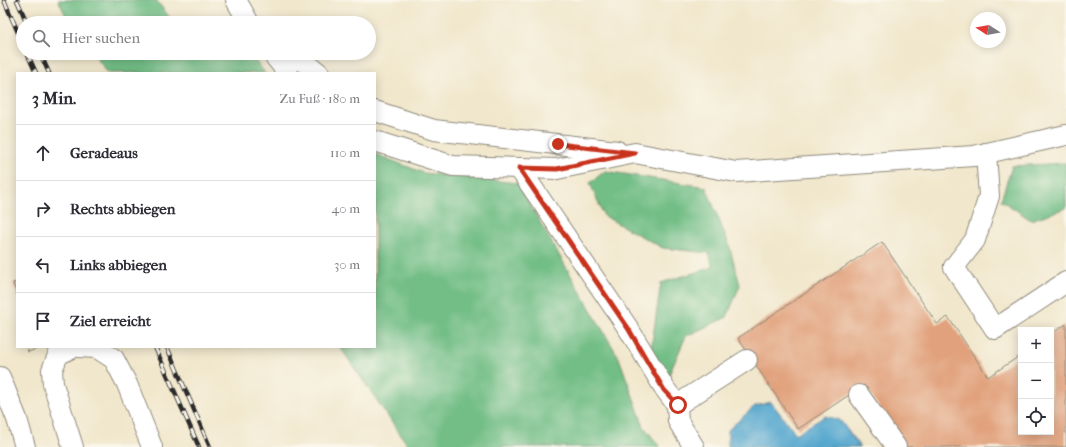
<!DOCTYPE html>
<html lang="de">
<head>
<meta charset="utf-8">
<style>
  :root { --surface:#fff; --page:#f2f2f3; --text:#2b2b33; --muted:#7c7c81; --line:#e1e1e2 }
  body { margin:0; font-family:"IM FELL French Canon",serif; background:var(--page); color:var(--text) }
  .controls { position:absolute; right:12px; bottom:12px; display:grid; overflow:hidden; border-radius:0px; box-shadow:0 2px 10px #0003 }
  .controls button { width:36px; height:36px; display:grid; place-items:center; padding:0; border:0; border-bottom:1px solid var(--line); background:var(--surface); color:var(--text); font:20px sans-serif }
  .compass { position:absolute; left:970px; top:12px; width:36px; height:36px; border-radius:50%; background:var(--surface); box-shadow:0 2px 10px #0003; rotate:281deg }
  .stop { position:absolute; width:12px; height:12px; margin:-9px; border:3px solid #c8321e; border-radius:50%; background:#fff }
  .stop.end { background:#c8321e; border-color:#fff; box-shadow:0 1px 4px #0008 }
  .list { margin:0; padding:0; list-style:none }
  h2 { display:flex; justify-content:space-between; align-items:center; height:52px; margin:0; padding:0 16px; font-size:17px }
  h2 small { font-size:13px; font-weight:400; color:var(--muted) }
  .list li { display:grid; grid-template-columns:26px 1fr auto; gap:12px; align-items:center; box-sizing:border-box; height:56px; padding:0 16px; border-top:1px solid var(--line) }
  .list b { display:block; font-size:15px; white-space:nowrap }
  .list em { font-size:13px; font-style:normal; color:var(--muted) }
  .icon { flex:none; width:22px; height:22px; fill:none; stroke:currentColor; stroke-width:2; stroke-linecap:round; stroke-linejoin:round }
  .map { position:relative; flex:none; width:1066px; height:447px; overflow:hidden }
  .search { position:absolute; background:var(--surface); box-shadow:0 2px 10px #0003; left:16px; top:16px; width:360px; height:44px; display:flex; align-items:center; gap:10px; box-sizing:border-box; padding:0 14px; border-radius:22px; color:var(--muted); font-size:15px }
  .panel { position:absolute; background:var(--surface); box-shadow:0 2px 10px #0003; left:16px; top:72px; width:360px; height:276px; border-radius:0px }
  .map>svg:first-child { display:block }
</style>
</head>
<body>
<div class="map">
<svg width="1066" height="447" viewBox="0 0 1066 447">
  <rect width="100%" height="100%" fill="#fbf7ec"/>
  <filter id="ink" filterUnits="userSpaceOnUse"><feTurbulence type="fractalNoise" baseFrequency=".025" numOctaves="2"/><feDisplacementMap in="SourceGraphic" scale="8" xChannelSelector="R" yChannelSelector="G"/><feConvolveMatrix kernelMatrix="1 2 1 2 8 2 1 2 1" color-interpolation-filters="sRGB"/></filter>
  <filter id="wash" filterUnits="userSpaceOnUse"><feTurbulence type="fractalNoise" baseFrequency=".012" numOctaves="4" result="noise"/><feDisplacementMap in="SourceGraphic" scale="16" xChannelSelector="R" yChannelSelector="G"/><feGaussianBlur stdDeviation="0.9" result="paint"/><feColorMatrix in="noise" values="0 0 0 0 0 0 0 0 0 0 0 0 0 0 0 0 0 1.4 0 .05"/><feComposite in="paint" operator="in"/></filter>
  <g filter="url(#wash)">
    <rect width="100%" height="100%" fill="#f1e7cc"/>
    <g fill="#72be86" stroke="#4e7458">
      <path d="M58 0H156L174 23H70Z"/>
      <path d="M93 53H249L265 73H108Z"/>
      <path d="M375 154 424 173 517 183 619 358 644 427 660 447H409L340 347H375Z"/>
      <path d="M1066 163V208L1031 220 1001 200 1012 166Z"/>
      <path d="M605 171 706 187 729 245 740 285 727 317 686 336 668 377 651 350 661 283 713 267 709 253 663 248 604 216 590 183Z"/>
    </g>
    <path fill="#52a6ce" stroke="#3e687c" d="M771 402 796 434 825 416 840 420 860 447H728V430L755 406Z"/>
    <g id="blocks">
      <g fill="#e1a17c">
        <path d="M882 242 937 324 948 317 988 377 1021 355V432H1051V334L1066 324V447H906L864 385 798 429 738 338Z"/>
        <path d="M17 282V295L13 283Z"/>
        <path d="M27 347H42L28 352Z"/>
      </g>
    </g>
  </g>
  <g filter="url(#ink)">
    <use href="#blocks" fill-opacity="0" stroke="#8e897c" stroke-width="1"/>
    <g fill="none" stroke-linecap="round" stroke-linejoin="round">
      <defs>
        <g id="minor">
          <path d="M236 0 249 23"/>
          <path d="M272 53 288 73"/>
          <path d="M292 53 319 73"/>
          <path d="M375 111 434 130 617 151"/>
          <path d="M375 141 453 166 557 169 635 153 736 172 974 156 1066 135"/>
          <path d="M986 153 989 196 975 240 954 267 995 329 1066 282"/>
          <path d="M519 168 628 328 665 389 677 405 678 421 694 447"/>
          <path d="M78 347 97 348 114 359 127 384 152 447"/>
          <path d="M0 377 17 419 25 447"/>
          <path d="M859 395 896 447"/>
          <path d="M677 405 747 360"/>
          <path d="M73 447 53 384 52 370 58 355 73 347"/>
        </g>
      </defs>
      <use href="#minor" stroke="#8e897c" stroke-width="22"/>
      <use href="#minor" stroke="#fff" stroke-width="20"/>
      <defs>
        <g id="rail">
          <path d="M4 0 23 44"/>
          <path d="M17 0 27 23"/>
          <path d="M27 53 36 73"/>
          <path d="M40 53 49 73"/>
          <path d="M155 347 199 447"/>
          <path d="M167 347 210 447"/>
        </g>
      </defs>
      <use href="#rail" stroke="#2b2b2b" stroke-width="4.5"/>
      <use href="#rail" stroke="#fbf7ec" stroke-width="3" stroke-dasharray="9" stroke-linecap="butt"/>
    </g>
  </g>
  <g fill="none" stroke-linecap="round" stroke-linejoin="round" filter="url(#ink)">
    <path stroke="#c8321e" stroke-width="5" d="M558 144 635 153 557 169 519 168 628 328 664 390 678 405"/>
  </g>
</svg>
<div class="controls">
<button>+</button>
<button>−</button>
<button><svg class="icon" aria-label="locate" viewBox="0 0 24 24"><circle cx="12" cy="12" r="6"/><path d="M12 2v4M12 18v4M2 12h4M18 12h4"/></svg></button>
</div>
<svg class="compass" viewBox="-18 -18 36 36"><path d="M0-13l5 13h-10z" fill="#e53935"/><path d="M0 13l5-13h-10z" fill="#7c7c81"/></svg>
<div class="stop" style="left:678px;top:405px"></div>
<div class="stop end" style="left:558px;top:144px"></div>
<div class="search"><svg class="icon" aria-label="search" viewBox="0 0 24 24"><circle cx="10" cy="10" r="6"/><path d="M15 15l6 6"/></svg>Hier suchen</div>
<section class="panel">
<h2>3 Min.<small>Zu Fuß · 180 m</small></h2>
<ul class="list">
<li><svg class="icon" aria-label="ahead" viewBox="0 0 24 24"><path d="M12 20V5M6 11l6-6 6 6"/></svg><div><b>Geradeaus</b></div><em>110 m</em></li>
<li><svg class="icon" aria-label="right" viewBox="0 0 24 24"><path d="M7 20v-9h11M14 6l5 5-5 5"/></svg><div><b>Rechts abbiegen</b></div><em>40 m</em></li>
<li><svg class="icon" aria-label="left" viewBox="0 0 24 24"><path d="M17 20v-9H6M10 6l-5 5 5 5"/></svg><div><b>Links abbiegen</b></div><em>30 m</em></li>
<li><svg class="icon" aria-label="arrive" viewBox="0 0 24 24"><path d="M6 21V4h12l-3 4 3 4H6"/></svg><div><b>Ziel erreicht</b></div></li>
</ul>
</section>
</div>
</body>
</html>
